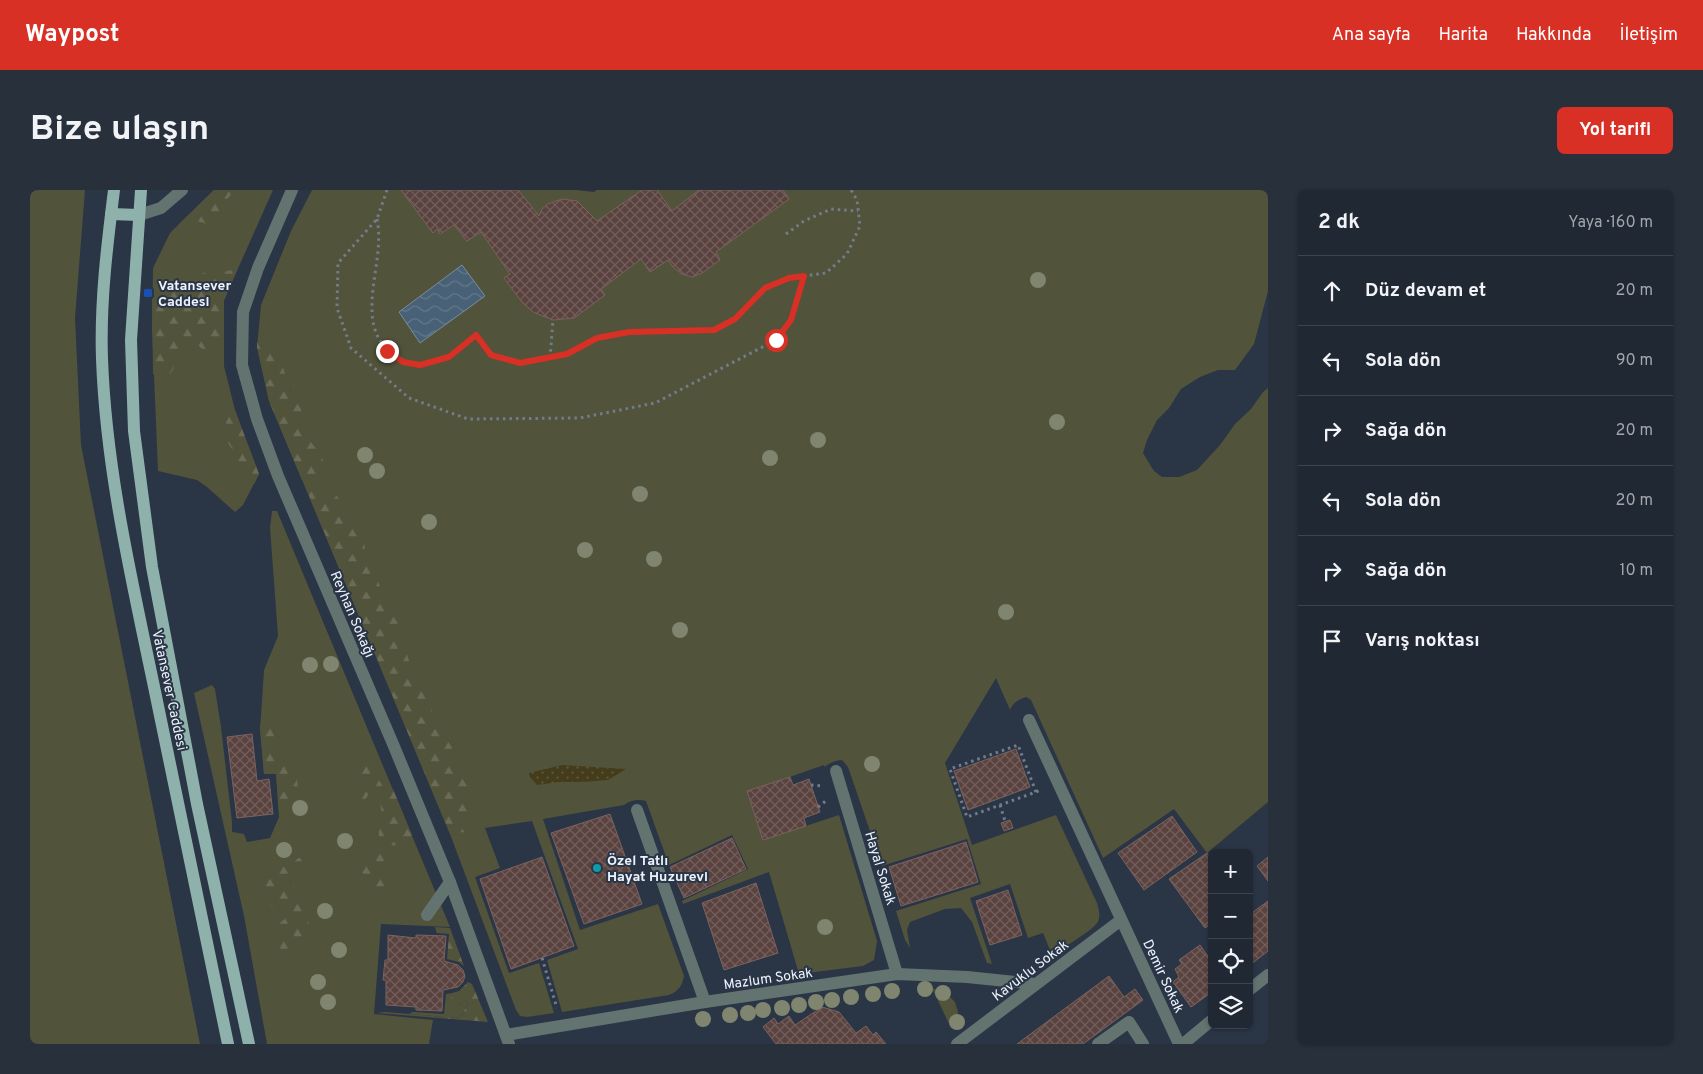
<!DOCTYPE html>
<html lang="tr">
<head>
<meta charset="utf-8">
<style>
  :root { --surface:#202834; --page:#28303c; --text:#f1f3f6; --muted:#a2a6ac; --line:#3d444f; --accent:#d93025 }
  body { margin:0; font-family:Overpass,sans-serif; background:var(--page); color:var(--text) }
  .controls { position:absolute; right:15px; bottom:15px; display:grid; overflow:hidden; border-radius:8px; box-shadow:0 1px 4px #0004 }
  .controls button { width:45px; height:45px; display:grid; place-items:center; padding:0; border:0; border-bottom:1px solid var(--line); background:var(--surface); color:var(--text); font:25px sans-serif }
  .stop { position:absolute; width:15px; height:15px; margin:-11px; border:4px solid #d93025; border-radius:50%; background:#fff }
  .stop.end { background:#d93025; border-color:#fff; box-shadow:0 1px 5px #0008 }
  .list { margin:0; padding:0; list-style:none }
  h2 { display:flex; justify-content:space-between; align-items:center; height:65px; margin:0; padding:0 20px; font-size:21px }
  h2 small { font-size:16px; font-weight:400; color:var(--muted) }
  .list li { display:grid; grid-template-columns:32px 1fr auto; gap:15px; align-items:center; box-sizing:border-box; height:70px; padding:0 20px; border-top:1px solid var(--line) }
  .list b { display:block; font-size:19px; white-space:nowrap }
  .list em { font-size:16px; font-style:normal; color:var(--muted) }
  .icon { flex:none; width:28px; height:28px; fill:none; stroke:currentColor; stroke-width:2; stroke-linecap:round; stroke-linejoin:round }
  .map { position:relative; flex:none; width:1238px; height:854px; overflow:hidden; border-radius:8px }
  header { display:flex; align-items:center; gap:30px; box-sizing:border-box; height:70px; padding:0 25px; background:var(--accent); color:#fff }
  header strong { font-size:24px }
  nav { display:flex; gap:28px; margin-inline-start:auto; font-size:18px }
  .intro { display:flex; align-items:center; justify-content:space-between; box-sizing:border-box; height:120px; padding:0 30px }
  h1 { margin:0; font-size:35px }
  .button { padding:12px 22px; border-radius:8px; background:var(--accent); color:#fff; font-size:18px; font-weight:700 }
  main { display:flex; gap:30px; padding:0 30px }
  aside { flex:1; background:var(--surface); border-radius:8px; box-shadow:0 1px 4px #0004 }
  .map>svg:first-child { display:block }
</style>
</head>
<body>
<header>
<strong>Waypost</strong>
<nav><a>Ana sayfa</a><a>Harita</a><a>Hakkında</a><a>İletişim</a></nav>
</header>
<div class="intro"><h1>Bize ulaşın</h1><a class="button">Yol tarifi</a></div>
<main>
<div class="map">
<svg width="1238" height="854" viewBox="0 0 1238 854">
  <defs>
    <pattern id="forest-firs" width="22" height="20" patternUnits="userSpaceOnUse" patternTransform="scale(1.25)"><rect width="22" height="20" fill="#52533b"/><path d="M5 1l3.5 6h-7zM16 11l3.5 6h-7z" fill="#6b6c58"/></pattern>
    <pattern id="sand-dots" width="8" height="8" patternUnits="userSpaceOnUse" patternTransform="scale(1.25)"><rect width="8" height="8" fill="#443c1b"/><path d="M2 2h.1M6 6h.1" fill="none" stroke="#5f593d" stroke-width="1.8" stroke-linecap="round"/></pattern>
    <pattern id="water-waves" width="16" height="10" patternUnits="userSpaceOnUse" patternTransform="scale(1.25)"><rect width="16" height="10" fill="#486176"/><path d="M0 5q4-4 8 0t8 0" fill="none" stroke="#63788b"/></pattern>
    <pattern id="building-cross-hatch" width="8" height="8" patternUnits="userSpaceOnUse" patternTransform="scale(1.25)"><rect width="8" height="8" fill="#5a423f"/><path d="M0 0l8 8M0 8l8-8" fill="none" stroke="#725e5c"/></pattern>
  </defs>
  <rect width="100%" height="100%" fill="#2a3546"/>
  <g fill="#52533b">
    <path d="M0 0H55L45 128 51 255 170 854H0Z"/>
    <path d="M184 0H243L194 110V176L206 224 229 284 213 315 205 322 177 297 167 290 128 281 122 138 123 78 140 43Z"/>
    <path d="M282 0H546L564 2 567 0H1238V101L1224 154 1205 180H1188L1170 187 1151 199 1139 218 1127 230 1117 250 1113 263 1124 281 1132 287H1149L1167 280 1190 255 1205 234 1221 219 1233 202 1238 198V612L1177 663 1144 619 1073 668 1001 510 996 507C988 510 983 512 980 520L966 488 915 573 942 655 1026 625 1067 713C1069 720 1071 727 1067 733 1062 741 1032 758 1022 765L1013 743 998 748 980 694 940 708 962 774 957 773 942 732 931 718 915 719 880 732 877 740 880 758 875 750 866 721 951 694 937 649 852 676 818 577 812 570C805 571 800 572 795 577L794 575 717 602 733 650 809 625 847 751 844 770 833 776 769 784 739 682 653 714 652 711 718 679 702 645 639 675 616 611C609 609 600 610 594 615L513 629 550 740 628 714 654 786C652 796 649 801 639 805L532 822 517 770 548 759 502 631 455 638 470 678 445 687 479 783 509 773 524 823 497 827 490 826 486 820 420 644 239 211 227 157 231 115 261 41Z"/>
    <path d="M242 321H247L420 737 351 734 344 824 403 830 399 854H237L214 726 164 503 182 495 185 499 191 537 202 632V642L214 644 217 652 240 648 249 627 246 584H234L230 540 234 480 248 446 240 338Z"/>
    <path d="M902 798 918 805 925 812 928 822 927 832 921 838Z"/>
    <path d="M422 803 421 811 429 815 436 810 438 813 432 825 427 828 379 824 383 822 414 824 416 804Z"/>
  </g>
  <g fill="url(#forest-firs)">
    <path d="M184 0H205L194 13 200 17 198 21 190 24 192 31 191 34 182 37 174 33 167 31 163 34H149Z"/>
    <path d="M208 78 194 110V164L188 162 183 165H178L165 152H157C155 154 153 156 151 158 144 170 145 196 123 184L122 108 129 95 139 88H153L163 97 170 85 177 81 187 84Z"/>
    <path d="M227 152 242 154 248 161 255 184 262 191 268 205 274 230V242L283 255 290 257C293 268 294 277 292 288L272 290 239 211 227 157Z"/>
    <path d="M205 220 229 284 224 294 215 292C205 281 211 278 207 266 206 262 202 259 200 256 192 245 194 228 205 220Z"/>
    <path d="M276 298 288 299 306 305 328 334 334 348 335 360 340 375 348 391 358 417 370 437 378 468 385 486 394 493 404 528 425 563 429 576 437 593 439 607 437 617 441 641 420 644Z"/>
    <path d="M235 532H240L244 538V550L251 570 260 576 267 588 269 610 258 621 249 622 246 583 234 584 230 535Z"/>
    <path d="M342 570 346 577 342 582 343 587 349 590 352 595 353 607H360L363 599 382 645C372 656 364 657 350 654 345 633 358 624 346 605H338L334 612 328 610 329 604 333 597 330 583 326 575 330 571Z"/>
    <path d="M350 660 355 670 348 675 351 682 356 683 367 691C362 701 353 714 345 698L350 689 346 686 335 687 331 680 333 674 343 661Z"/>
    <path d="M276 665 282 667 283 673 275 684 268 685 263 692 267 706 275 723 279 734 275 753 272 761 264 765 252 762C247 751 242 736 255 729L254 723 249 724C234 713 234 694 234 676L246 672 261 676 267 669Z"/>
    <path d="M405 737 420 738 434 776 429 772 417 769 419 744 407 743Z"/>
    <path d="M438 792 442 794 458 832 347 823 355 822 427 828 432 825 438 813 436 810 429 815 425 814 421 811 422 803 429 801Z"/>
  </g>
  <path fill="url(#sand-dots)" d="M532 575 596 579 578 590 553 592H529L507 595 500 587 499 583Z"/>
  <path fill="url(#water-waves)" stroke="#798d9f" d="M432 75 455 106 390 153 369 122Z"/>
  <g fill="url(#building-cross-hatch)" stroke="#7b625e">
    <path d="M371 0H488L509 26 512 19 518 14 532 9 547 11 567 31 612 0H627L642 21 669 0H753L759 9 686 62 690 70 672 83 662 87 652 84 643 77 638 70 620 82 611 69 571 99 575 105 544 128 523 130 503 122 492 112 474 88 480 84 451 42 437 51 424 35 410 44 407 39 403 43Z"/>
    <path d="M222 544 227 591 239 589 243 624 207 628 197 547Z"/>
    <path d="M986 559 1000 597 938 620 924 581Z"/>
    <path d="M760 587 763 595 779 589 790 622 774 628 776 636 733 650 717 601Z"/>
    <path d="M580 624 612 714 554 734 521 643Z"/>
    <path d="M1142 626 1167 662 1114 700 1088 663Z"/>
    <path d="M980 630 983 638 974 641 971 633Z"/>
    <path d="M702 648 716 679 654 708 640 677Z"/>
    <path d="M936 652 948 692 871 716 859 677Z"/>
    <path d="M1177 663 1182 670V733L1175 738 1139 689Z"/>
    <path d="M512 667 544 756 481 779 450 689Z"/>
    <path d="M1238 667V691L1227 676Z"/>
    <path d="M726 693 748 763 694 780 672 713Z"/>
    <path d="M978 700 992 745 960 755 946 711Z"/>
    <path d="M1238 711V761L1220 775 1219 725Z"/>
    <path d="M358 745 386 748V745L416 746 414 771 428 775 433 780 435 786 433 792 428 797 413 800 412 821 386 820V817L356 815V790H353L355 770H358Z"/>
    <path d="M1170 755 1182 772V802L1161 817 1143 792 1149 787 1145 779 1152 774 1149 770Z"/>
    <path d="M1079 786 1094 807 1105 799 1113 810 1053 854H987Z"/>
    <path d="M792 817 809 822 826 843 836 836 843 845 846 842 856 854H746L733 837 744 828 748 834 759 826 765 835Z"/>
  </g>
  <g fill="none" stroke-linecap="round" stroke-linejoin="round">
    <g stroke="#727c8b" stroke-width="3" stroke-dasharray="2.5 4" stroke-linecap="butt">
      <path d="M357 0 347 29 308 73 307 118 321 158 379 208 438 229 550 228 625 213 746 150 761 130 774 86"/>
      <path d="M347 29C357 75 318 137 368 168 382 177 405 174 419 166 429 161 438 152 446 145L461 165 491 173 537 164 567 148 599 142 684 140 705 129 735 98 759 88 796 83 817 64 830 36 827 10 821 0"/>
      <path d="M756 44 774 31 801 19 828 21"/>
      <path d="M520 168 523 130"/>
      <path d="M781 595 793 596"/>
      <path d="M1006 602 988 555 920 579 937 627 1006 602 1011 600"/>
      <path d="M970 615 975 631"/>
      <path d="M788 617 797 610"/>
      <path d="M512 768 527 818"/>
    </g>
    <g stroke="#637370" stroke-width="12">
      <path d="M262 0 228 78 213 122 212 175 227 229 248 286 363 554 420 692 479 854"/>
      <path d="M109 25 131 18 152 0"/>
      <path d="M999 530 1149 854"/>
      <path d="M806 581 867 784"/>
      <path d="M607 620 675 812"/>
      <path d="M397 725 420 692"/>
      <path d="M1219 800 1238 785"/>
      <path d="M476 845 675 812 867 784 937 787 1005 794"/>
      <path d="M927 854 1091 730"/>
      <path d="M1068 854 1099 832 1113 854"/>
      <path d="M1153 854 1182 830"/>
    </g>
    <g stroke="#8fb1ab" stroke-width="12">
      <path d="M84 0C77 56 70 113 72 169 76 277 100 382 122 487 147 610 173 732 198 854"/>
      <path d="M111 0 101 150 104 241 122 377 167 614 219 854"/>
      <path d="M81 24 109 25"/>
    </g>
  </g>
  <g fill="#7f856e">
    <circle cx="1008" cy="90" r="8"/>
    <circle cx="1027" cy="232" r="8"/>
    <circle cx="788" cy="250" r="8"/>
    <circle cx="335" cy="265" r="8"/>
    <circle cx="740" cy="268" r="8"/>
    <circle cx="347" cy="281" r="8"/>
    <circle cx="610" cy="304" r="8"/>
    <circle cx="399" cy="332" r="8"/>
    <circle cx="555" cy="360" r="8"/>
    <circle cx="624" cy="369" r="8"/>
    <circle cx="976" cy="422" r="8"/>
    <circle cx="650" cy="440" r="8"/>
    <circle cx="301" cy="474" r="8"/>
    <circle cx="280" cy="475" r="8"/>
    <circle cx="842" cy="574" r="8"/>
    <circle cx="270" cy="618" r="8"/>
    <circle cx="315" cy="651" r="8"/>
    <circle cx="254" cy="660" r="8"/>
    <circle cx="295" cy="721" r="8"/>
    <circle cx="795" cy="737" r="8"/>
    <circle cx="309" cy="760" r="8"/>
    <circle cx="288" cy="792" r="8"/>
    <circle cx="895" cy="799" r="8"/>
    <circle cx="862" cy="801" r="8"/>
    <circle cx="913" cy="803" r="8"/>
    <circle cx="843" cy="804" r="8"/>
    <circle cx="821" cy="807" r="8"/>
    <circle cx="802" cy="810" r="8"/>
    <circle cx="298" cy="812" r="8"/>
    <circle cx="786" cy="812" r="8"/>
    <circle cx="769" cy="815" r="8"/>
    <circle cx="752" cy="818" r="8"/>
    <circle cx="733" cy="820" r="8"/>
    <circle cx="718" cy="823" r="8"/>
    <circle cx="700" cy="825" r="8"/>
    <circle cx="673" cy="829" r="8"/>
    <circle cx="927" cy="832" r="8"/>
  </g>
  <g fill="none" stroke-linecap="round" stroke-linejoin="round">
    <path stroke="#d93025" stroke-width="6" d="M357 161 373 172 390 175 419 167 446 145 461 165 490 173 537 164 567 148 599 142 684 140 705 129 735 98 759 88 774 86 761 130 746 150"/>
  </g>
  <rect fill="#1a4fb4" stroke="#2a3546" stroke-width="2" x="113" y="98" width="10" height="10" rx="2.5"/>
  <circle fill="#0f9aa8" stroke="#2a3546" stroke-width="2" cx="567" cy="678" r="5"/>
  <g text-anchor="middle" stroke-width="4" stroke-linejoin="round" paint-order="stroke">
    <g font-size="14" font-weight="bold" fill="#ecf3fe" stroke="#2a3546" text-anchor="start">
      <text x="128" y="100">Vatansever<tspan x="128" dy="16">Caddesi</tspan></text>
      <text x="577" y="675">Özel Tatlı<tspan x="577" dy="16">Hayat Huzurevi</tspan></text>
    </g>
    <g font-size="14" fill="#ecf3fe" stroke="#2a3546">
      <text transform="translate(323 424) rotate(67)" y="5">Reyhan Sokağı</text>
      <text transform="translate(140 500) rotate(78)" y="5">Vatansever Caddesi</text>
      <text transform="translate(851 678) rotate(73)" y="5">Hayal Sokak</text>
      <text transform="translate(1000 780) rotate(-37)" y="5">Kavuklu Sokak</text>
      <text transform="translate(1134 786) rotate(65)" y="5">Demir Sokak</text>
      <text transform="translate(738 788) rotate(-8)" y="5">Mazlum Sokak</text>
    </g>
  </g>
</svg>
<div class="controls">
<button>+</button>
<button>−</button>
<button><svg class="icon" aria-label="locate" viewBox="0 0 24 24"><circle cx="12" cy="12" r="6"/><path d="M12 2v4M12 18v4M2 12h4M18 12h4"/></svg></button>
<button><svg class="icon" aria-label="layers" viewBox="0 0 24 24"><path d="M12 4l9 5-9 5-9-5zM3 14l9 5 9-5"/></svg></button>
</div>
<div class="stop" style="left:746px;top:150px"></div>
<div class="stop end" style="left:357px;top:161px"></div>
</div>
<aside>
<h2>2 dk<small>Yaya · 160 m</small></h2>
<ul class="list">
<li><svg class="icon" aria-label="ahead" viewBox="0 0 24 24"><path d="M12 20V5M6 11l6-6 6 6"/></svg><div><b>Düz devam et</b></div><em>20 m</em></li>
<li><svg class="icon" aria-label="left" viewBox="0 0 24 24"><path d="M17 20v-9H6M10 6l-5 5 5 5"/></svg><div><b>Sola dön</b></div><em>90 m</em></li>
<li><svg class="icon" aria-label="right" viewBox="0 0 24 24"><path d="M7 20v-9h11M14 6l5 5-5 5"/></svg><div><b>Sağa dön</b></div><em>20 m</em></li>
<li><svg class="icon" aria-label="left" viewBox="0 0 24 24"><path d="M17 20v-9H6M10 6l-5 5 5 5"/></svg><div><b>Sola dön</b></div><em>20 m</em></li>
<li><svg class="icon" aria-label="right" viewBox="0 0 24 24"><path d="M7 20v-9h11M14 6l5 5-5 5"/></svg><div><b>Sağa dön</b></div><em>10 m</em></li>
<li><svg class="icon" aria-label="arrive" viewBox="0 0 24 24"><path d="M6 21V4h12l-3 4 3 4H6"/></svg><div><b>Varış noktası</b></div></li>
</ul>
</aside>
</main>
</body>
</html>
